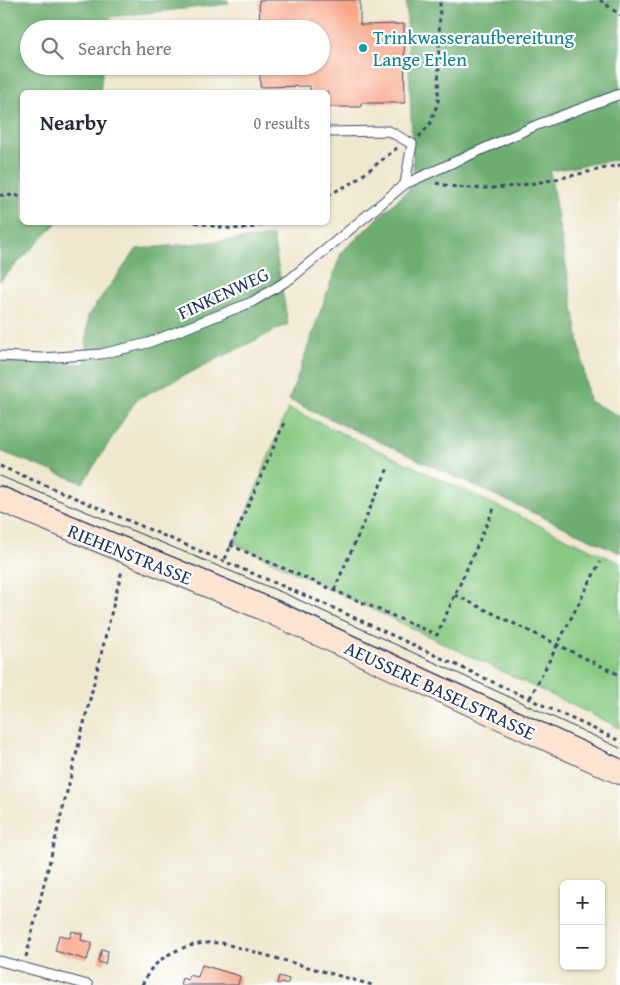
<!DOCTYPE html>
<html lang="en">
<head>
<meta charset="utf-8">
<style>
  :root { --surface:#fff; --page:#f6f6f7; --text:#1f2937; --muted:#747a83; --line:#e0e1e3 }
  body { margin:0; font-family:"Gentium Book Plus",serif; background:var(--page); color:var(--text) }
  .controls { position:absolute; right:15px; bottom:15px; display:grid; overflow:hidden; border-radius:8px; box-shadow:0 1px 4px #0004 }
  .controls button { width:45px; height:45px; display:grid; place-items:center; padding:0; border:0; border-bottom:1px solid var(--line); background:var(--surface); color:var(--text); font:25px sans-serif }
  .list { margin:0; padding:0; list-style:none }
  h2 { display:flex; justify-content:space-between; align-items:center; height:65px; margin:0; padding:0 20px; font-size:21px }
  h2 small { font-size:16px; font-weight:400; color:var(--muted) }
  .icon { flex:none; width:28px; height:28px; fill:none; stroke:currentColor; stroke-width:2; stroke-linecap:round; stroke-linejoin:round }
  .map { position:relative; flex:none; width:620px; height:985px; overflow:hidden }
  .search { position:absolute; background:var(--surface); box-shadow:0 1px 4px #0004; left:20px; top:20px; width:310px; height:55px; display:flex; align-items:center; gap:12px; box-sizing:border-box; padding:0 18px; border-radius:28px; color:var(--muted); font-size:19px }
  .panel { position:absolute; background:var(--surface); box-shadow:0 1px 4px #0004; left:20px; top:90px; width:310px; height:135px; border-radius:8px }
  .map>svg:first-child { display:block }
</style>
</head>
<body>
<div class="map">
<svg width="620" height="985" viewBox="0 0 620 985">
  <rect width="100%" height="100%" fill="#fff"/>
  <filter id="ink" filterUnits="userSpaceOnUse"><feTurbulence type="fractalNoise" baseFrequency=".02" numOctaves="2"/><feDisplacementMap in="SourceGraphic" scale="10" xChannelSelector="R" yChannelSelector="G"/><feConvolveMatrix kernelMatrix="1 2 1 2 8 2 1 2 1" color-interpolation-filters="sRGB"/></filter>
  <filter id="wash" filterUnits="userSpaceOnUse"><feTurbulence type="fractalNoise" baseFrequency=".0096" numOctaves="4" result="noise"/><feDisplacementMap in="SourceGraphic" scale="20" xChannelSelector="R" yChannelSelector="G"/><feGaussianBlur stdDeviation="1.12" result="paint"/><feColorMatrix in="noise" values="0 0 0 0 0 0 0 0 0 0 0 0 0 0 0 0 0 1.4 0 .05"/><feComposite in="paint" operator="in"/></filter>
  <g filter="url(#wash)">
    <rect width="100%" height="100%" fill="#efe8cf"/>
    <path fill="#87c981" stroke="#517c70" d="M288 408 620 563V728L234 543Z"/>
    <g fill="#6dad6f" stroke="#446e66">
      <path d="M0 0H228V4L110 17 108 29H29V66H103L100 92H22V222L57 223 0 281Z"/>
      <path d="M406 0H620V159L550 171 589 401 620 416V553L289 400 341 253 414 184Z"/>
      <path d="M273 236 288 324 137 399 83 483 0 451V361L85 364 88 315 137 249Z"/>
    </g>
    <g id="blocks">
      <g fill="#f7a586">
        <path d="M259 0H360V25L404 24 405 103H361V107H328V92H310V86L260 87V66H321V29H260Z"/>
        <path d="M72 931 82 934 81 940 92 943 87 960 55 951 59 935 70 938Z"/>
        <path d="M102 949 108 951 105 964 98 962Z"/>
        <path d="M202 965 240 976 238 985H180L182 978 188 980 189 975 198 977Z"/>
        <path d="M279 976 289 979 288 983 277 984Z"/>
      </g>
    </g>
  </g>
  <g filter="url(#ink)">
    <use href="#blocks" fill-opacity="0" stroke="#3b4b6f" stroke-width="1"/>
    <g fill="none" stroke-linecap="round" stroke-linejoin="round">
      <defs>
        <g id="lane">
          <path d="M328 132 389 131 412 144 405 184"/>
          <path d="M0 356 42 358 101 354 148 343 252 302 290 279 405 184 537 125 620 94"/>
          <path d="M0 961 88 985"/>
        </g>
        <path id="secondary" d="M0 499 261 607 620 772"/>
      </defs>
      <use href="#lane" stroke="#3b4b6f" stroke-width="11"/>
      <use href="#secondary" stroke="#3b4b6f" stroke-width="26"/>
      <g stroke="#3b4b6f" stroke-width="3" stroke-dasharray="4 4" stroke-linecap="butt">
        <path d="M600 0 620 15"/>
        <path d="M419 137 430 124 438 102 440 0"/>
        <path d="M436 183C495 198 561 177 620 165"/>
        <path d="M0 195 22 196"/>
        <path d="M328 195 354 182 397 148"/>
        <path d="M195 222C220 228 246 233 270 222"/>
        <path d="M0 466 327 605 620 741"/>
        <path d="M230 545 437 635 495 506"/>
        <path d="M225 559 284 423"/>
        <path d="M334 590 388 468"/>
        <path d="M455 595 620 675"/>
        <path d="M530 698 600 562"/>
        <path d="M26 957 122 570"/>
        <path d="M142 985C146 978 149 970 155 965 172 948 199 941 222 943L372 985"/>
      </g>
      <use href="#lane" stroke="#fff" stroke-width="9"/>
      <use href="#secondary" stroke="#fde4d1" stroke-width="24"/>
      <g stroke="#1b2f5e" stroke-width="1">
        <path d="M0 476 286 594 620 748"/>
        <path d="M0 485 282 602 620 758"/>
      </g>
    </g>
  </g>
  <circle fill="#0f9aa8" stroke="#fff" stroke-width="2" cx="363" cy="48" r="5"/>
  <g text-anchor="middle" stroke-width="4.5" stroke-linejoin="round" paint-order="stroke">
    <g font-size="19" fill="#0d838f" stroke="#fff" text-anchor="start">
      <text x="373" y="44">Trinkwasseraufbereitung<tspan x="373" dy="22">Lange Erlen</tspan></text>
    </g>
    <g font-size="19" fill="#1b2f5e" stroke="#fff">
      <text transform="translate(223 293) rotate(-25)" y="7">FINKENWEG</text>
      <text transform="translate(130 554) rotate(22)" y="7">RIEHENSTRASSE</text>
      <text transform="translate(440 690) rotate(25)" y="7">AEUSSERE BASELSTRASSE</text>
    </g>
  </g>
</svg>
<div class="controls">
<button>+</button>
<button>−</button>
</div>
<div class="search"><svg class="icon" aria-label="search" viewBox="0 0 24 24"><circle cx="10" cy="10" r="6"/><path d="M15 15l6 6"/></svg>Search here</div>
<section class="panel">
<h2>Nearby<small>0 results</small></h2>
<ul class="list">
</ul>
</section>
</div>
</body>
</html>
